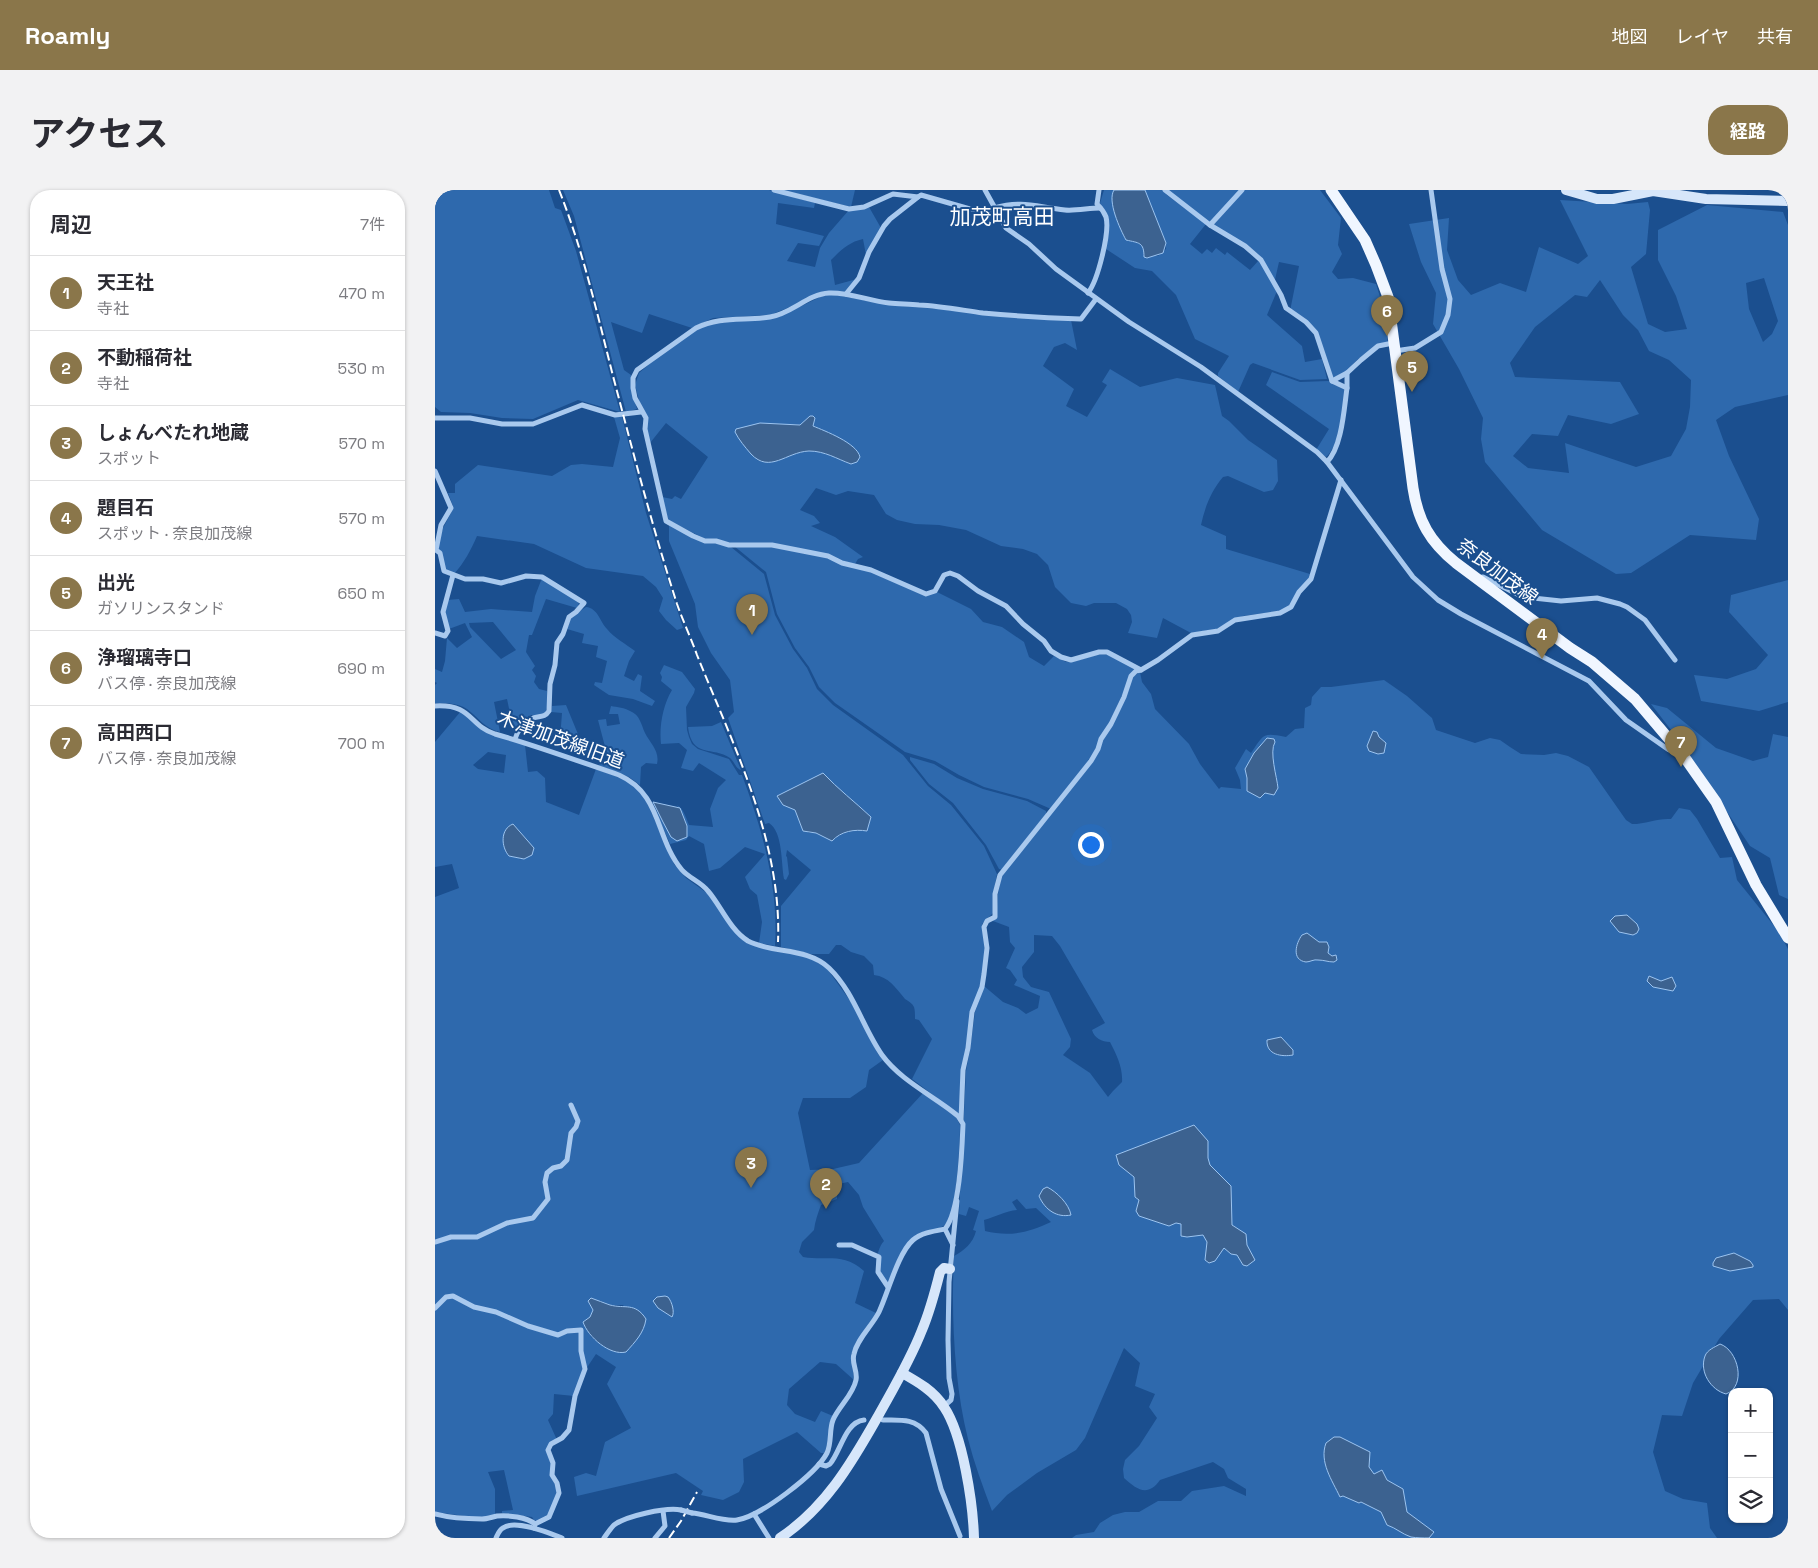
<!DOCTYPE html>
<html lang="ja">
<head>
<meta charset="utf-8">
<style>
  :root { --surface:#fff; --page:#f2f2f3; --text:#2b2b33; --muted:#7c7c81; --line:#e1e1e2; --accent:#8a764a }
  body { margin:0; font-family:"Space Grotesk","Noto Sans JP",sans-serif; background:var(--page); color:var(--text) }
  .controls { position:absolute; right:15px; bottom:15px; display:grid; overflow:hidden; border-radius:10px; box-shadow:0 1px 4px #0004 }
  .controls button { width:45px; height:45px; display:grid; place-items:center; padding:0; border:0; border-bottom:1px solid var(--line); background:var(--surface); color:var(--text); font:25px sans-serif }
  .you { position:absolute; left:655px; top:654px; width:18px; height:18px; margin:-12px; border:4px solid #fff; border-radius:50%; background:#1a73e8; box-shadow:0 0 0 8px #1a73e833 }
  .badge { display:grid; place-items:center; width:32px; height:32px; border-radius:50%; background:var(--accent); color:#fff; font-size:16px; font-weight:700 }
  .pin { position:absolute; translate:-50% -41px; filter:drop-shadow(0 1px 2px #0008) }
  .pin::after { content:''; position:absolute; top:26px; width:18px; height:15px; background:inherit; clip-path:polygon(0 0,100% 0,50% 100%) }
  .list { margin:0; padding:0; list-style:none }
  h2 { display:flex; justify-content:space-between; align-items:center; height:65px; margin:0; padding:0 20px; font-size:21px }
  h2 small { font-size:16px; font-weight:400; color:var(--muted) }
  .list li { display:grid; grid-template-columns:32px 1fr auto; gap:15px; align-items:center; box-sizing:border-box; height:75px; padding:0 20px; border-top:1px solid var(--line) }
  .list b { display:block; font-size:19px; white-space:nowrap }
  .list p { margin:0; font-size:16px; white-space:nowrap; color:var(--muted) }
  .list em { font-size:16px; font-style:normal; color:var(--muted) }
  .icon { flex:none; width:28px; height:28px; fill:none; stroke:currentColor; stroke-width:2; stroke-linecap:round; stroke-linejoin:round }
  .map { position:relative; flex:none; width:1353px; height:1348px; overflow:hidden; border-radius:20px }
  header { display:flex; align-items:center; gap:30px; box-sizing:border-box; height:70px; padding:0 25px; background:var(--accent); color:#fff }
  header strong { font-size:24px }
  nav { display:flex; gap:28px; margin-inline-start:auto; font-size:18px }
  .intro { display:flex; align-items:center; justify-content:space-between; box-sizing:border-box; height:120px; padding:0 30px }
  h1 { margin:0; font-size:35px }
  .button { padding:12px 22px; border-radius:20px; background:var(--accent); color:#fff; font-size:18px; font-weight:700 }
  main { display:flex; gap:30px; padding:0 30px }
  aside { flex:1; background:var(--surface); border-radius:20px; box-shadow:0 1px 4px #0004 }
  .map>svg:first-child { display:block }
</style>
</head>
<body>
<header>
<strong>Roamly</strong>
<nav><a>地図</a><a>レイヤ</a><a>共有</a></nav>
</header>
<div class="intro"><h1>アクセス</h1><a class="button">経路</a></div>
<main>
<aside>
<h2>周辺<small>7件</small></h2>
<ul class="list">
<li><span class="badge">1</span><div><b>天王社</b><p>寺社</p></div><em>470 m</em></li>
<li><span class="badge">2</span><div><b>不動稲荷社</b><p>寺社</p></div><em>530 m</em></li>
<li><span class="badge">3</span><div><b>しょんべたれ地蔵</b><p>スポット</p></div><em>570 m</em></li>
<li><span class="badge">4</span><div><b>題目石</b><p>スポット · 奈良加茂線</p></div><em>570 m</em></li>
<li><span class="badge">5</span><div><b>出光</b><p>ガソリンスタンド</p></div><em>650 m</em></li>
<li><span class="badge">6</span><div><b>浄瑠璃寺口</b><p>バス停 · 奈良加茂線</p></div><em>690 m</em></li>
<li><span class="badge">7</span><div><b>高田西口</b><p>バス停 · 奈良加茂線</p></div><em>700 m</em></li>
</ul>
</aside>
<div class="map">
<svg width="1353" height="1348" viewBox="0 0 1353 1348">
  <rect width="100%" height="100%" fill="#1b4f8f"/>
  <g fill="#2e69ad" fill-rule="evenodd">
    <path d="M0 0H114L120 18 126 20 141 61 185 222 143 210 98 229 67 228 35 223 6 222 0 217Z"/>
    <path d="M128 0H334L380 13 379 18 343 13 341 34 389 46 384 56 363 53 352 71 380 77 385 58 394 43 414 20 434 17 446 38 431 65 428 49C414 52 406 60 396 70L400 95 422 89 411 102 395 101 335 125 278 128 257 138 214 124 207 143 176 132 189 180 196 185V199L202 219 191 222 139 26Z"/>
    <path d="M346 0H420L416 17Z"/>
    <path d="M669 0H679C673 15 685 36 691 50 704 53 709 52 709 66L712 68 717 65 723 66 731 59V53L710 0H728L732 5 771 34 755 54 767 64 772 59 777 63 781 58 790 65 792 62 815 80 824 70 842 101 832 125 867 156 870 172 887 169 892 189 865 190 818 173 815 175 803 202 783 186V183L794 166 760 149 741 105 717 81 700 78 671 59 673 34 665 13Z"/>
    <path d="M731 0H805L775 33Z"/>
    <path d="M809 0H885L906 28 903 55 907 64 897 82 903 89 918 88 941 94 947 113 953 153 940 157 922 170 912 181 897 188 882 143 855 121 864 76 844 72 839 94 826 69 777 35Z"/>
    <path d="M1125 10 1192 14 1213 12 1215 20 1211 64 1196 77 1213 134 1230 142 1252 139 1241 106 1223 70V40L1272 15 1348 22 1353 35V205L1300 217 1281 230 1294 266 1324 329 1321 350 1255 345 1196 383 1181 384 1107 340 1050 272 1046 249 1048 228 1024 179 998 134 1001 103 986 72 974 34 1014 28 1012 60 1023 90 1036 105 1065 93 1091 102 1104 57 1143 74 1153 66ZM1329 88 1343 131 1337 144 1328 152 1314 119 1311 93ZM1165 90 1188 125 1203 140 1214 161 1234 170 1256 190 1255 217 1251 239 1236 266 1201 277 1130 253 1134 283 1093 278 1078 266 1097 244 1123 246 1133 225 1176 234 1204 224 1185 192 1080 187 1075 173 1100 137 1140 105 1152 107Z"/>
    <path d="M395 104 455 115 636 130 642 160 630 153 619 157 608 176 639 199 631 216 652 227 672 195 667 192 675 179 705 197 742 188 780 195 787 226 794 231 813 250 842 270 843 291 838 300 829 302 793 286 788 287C776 301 770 317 766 335L791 346V359L875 384 874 388 855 416 845 421 808 426 782 439 756 443 728 428 722 448 693 443 697 432 696 425 692 419 681 413H659L651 416 636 413 620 397 613 375 602 364 588 359 566 356 531 340 504 335 480 334 462 330 451 324 439 305 413 301 401 305 381 298 365 320 379 326 385 333 376 336 400 347 428 367 423 369 420 374 357 358 296 353 270 349 233 330 227 307 237 309 240 306 246 309 273 267 231 233 215 253 200 195 204 183 226 164 270 134 344 127 387 106ZM375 226 380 228 378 236 401 246 415 274C402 269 390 261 375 261 357 261 339 278 322 270L303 239 360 234 365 235Z"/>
    <path d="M837 182 865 192 893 191 909 198C912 212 903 259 891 267L881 260 894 239 831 195Z"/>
    <path d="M179 227H187L211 323 248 438 242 440 231 430 224 421 228 408 221 397 208 386 151 378 99 354 42 346C36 360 29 373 19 384L11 382 2 359 8 338 16 323 18 316 13 303H20V294L43 275 117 286 136 275 147 274 178 277 185 248Z"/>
    <path d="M234 334 281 353 296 357 329 384 340 425 358 459 372 478 382 499 398 515 468 565 493 596 516 615 549 656 562 684 558 706V723L547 734 550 758 546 795 536 820 526 926 477 889 497 849 484 830 480 829C480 825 480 820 479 817 477 813 473 811 470 809 460 797 454 787 439 785L438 775 429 766 416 762 406 755H401L394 764H376L346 757V716L376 680 352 660 351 666 352 667 354 684 351 690 349 689C346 673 348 642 334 633L330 634 293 528 299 522 295 490 276 463 263 437 260 414 234 351ZM388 583C403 599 420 612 436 627L432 641C420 639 406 642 397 651L381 643H374L367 638 360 620 357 618Z"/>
    <path d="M299 356H337L386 366 436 381 488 405 502 402 536 419 548 432 567 437 589 452 594 467 609 476 619 466 631 472H637L664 464 676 465 700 479 681 518 675 533 655 570 616 619 593 609 549 597 524 585 500 571 470 562 400 513 384 497 374 477 360 458 342 424 331 382Z"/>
    <path d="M107 388 142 410 144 414 142 418 111 409 97 445H94L91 462 100 476 97 480 101 486 99 492 104 499 112 501 113 513 111 522 107 525H96L79 542 72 509 59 512 65 542C50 539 43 527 32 519 23 513 10 513 0 513V495L2 493 0 492V479L7 482 10 471 12 448 22 458 37 447 30 433 14 439 9 427 12 410 24 409 30 422 56 419 97 422 100 406ZM58 432 81 460 66 469 35 437 34 433Z"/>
    <path d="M1353 390V512L1324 521 1266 511 1259 485 1292 489 1321 479 1333 465 1294 422 1296 405Z"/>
    <path d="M151 417C163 418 165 432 172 439 179 448 191 454 200 461L194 471 189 486 199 491 203 484 207 486 205 501 220 511 217 516 198 509 174 505 159 495 160 492 167 493 172 471 161 467 163 456 147 453 149 444 132 439 136 427Z"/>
    <path d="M229 475 247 482 260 499 259 503 251 517 252 540 254 547 257 554 263 559 294 569 304 585H307C327 639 344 697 340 756L324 753 327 732 322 705 315 699 310 687 330 664 310 657 285 678 274 681 269 654 254 646 251 650 235 654 216 611 236 646 242 651 252 636 248 625 242 615C249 619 251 628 254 635L278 637 275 619 283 598 291 590 264 573 258 581 246 578 252 560 244 553 226 554C224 536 228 515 237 500L226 491 227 487 225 483Z"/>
    <path d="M705 482 707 492 716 504 720 519 754 554 765 574 784 599 786 597 806 599 805 590 800 578 811 559 816 563C829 544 827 542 851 547L860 539 869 538 870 518 876 515 877 507 886 497H896L949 490 972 506 997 528 1001 540 1040 553 1055 548 1065 550 1075 557 1086 564 1109 565 1121 563 1133 566 1154 577 1191 630 1197 634C1211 634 1223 628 1236 629L1244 618 1255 620 1262 629 1285 668 1297 667 1302 690 1344 742 1353 759V1120L1344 1109 1318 1110 1284 1149 1258 1193 1247 1226 1227 1225 1218 1262 1230 1301 1248 1309 1272 1313 1275 1338 1282 1348H637L641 1345 659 1342 665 1333 678 1325 690 1322H704L723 1311H746L757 1301 789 1296 811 1306V1299L793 1288 789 1279 778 1272 725 1290C713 1307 702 1300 689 1288L688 1279 690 1270 704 1256 722 1228 714 1217 720 1204 700 1196 705 1173 689 1158 650 1248 641 1260 602 1283 572 1305 557 1321C548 1297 539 1273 533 1249 519 1194 516 1123 519 1066 530 1060 538 1053 541 1041L538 1040 544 1021 534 1017 531 1026 524 1024 531 881 535 860 540 822 549 796 568 812 583 818 591 824 603 818 605 806 579 795 582 790 575 780 571 778 580 758 575 752 574 737 558 731 562 717 563 704 567 684 628 609 668 549 691 507 697 487ZM599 745 617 746 625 756 670 833 657 840C659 848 667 852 675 852 681 864 688 877 687 892L678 901 673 907 655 883 628 865 635 857 636 849 614 802 596 797 588 787 587 777 599 762ZM582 1009 591 1019 601 1018 616 1032C593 1043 574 1047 550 1041L549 1030C560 1027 571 1021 582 1020L577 1012Z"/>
    <path d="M1216 514 1232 518 1281 558 1318 571 1333 567 1338 544 1353 547V709L1344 705 1335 668 1315 656 1243 549Z"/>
    <path d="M131 515 145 549H125L127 523 116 522 117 516Z"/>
    <path d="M176 516C182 517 190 518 195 521 205 525 206 534 210 543 215 553 225 561 222 574L211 573 206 577 205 595 194 587 163 575 170 573 173 568 163 530 171 529 172 536 185 534 183 524H174Z"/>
    <path d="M26 521 45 537 90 555 93 582 102 581 110 588 111 612 144 625 161 579 183 587 198 594 211 610 239 674 251 688 272 703 308 750 371 767 379 770 393 780 416 812 443 864 448 870 434 880 431 897 415 908H368L363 923 375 980 398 979 424 973 488 903 521 927 525 935C525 954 522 1021 511 1034 505 1040 492 1040 485 1043 466 1052 459 1079 451 1098 448 1093 444 1088 442 1083 439 1075 443 1057 449 1051L428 1017 424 1005 413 992 399 995 402 1005V1009L386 1015C383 1023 380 1031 379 1040L367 1052 364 1062 368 1067C393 1071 408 1062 429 1081L420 1113 441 1123 416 1165 419 1190 401 1174 385 1172 354 1199 352 1215 360 1224 380 1232 386 1221 398 1226 391 1259 389 1263H386L362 1242 308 1269 309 1292 304 1302 288 1310 266 1305 268 1301 241 1283 142 1306 139 1287 151 1283 161 1286 170 1252 196 1238 172 1194 181 1177 161 1164 151 1179 148 1168 147 1139 123 1144 39 1115 18 1105 0 1117V707L24 698 17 674 0 677V552ZM53 562 71 565 69 583 43 579 38 575ZM75 635H79L94 652 85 670ZM153 1111H166L176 1115H188L206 1143 191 1162H180L156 1147 154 1142 155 1127 158 1120Z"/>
    <path d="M286 532 306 580C300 578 300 572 295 568 278 556 257 569 253 537L277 536Z"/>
    <path d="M475 567 499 574 522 588 548 599 592 611 611 621V624L567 680 564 679 551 655 518 613 494 594 475 570Z"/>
    <path d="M14 1107 122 1146 132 1142H144L148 1179 139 1206 119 1204 118 1224 113 1230 122 1250 113 1257 123 1299 114 1325 102 1331 99 1330 97 1327 67 1323V1321L78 1320 69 1280 53 1282 60 1299V1325L51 1327H37L0 1322V1119Z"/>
  </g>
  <g fill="#3c6290" stroke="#9cc4f0">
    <path d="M679 0H710L731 53 728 63 712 68 709 67C709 52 704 53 691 50 685 39 672 11 679 0Z"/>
    <path d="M375 226H378L380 228 378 236C390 241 422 253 425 267L422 272 416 274C402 269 390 261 374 261 351 262 335 284 316 264 310 257 304 250 300 242L301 239 325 233 365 235Z"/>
    <path d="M938 541 942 542 944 547 951 553 949 563 943 564 934 561 932 556Z"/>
    <path d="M832 548 839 549 840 552C834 562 842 587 843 598L839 605 830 603 825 608 812 601V588L810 579 819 563Z"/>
    <path d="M388 583C403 599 420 612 436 627L432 641C420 639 406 641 397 651L381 643 368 641 360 620 348 615 342 606Z"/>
    <path d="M218 612 245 618 252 636V647L242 651 236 647 228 632Z"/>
    <path d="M78 634 99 658 97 665 89 669 74 666C66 657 65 639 78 634Z"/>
    <path d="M1192 725 1202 734 1204 739 1202 743 1198 745 1184 742 1175 731 1180 726Z"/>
    <path d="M872 743 884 752H892L894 757 893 763 897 766 901 765 902 770 899 772C893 772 889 770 883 770 879 769 875 772 871 772 856 770 861 753 867 745Z"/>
    <path d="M1214 786 1226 791 1237 787 1241 796 1238 801 1218 797 1212 791Z"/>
    <path d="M846 847 858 860V865C847 867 831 865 832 850Z"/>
    <path d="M759 935 773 951V968L775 975 796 996 797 1035 811 1044 812 1055 820 1070 812 1076 808 1075 802 1065 796 1064 789 1058 780 1071 774 1073 770 1070 772 1052 768 1045 752 1047 746 1046V1034L741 1033 734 1036 704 1026 701 1021 704 1010 700 1007 699 987 684 975 681 965Z"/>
    <path d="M612 997C622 1002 634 1014 636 1025 622 1028 610 1020 604 1006L608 999Z"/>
    <path d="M1299 1063 1315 1071 1318 1075V1077L1295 1081 1278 1076V1073L1281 1068Z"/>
    <path d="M230 1106 233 1107C237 1112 240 1122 237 1127L223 1118 218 1111 222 1107Z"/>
    <path d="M156 1108C162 1110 169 1113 175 1115 190 1119 200 1112 211 1129 209 1143 200 1152 191 1162 175 1166 153 1147 148 1132L155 1127 158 1120 153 1111Z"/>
    <path d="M1285 1154C1303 1160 1312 1196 1291 1204 1276 1200 1264 1182 1270 1166 1272 1160 1280 1157 1285 1154Z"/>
    <path d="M899 1247H905L935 1262 934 1277 939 1284 947 1280 952 1290 968 1299 972 1322 999 1342 994 1348C988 1348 982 1348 976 1347 967 1344 961 1338 952 1335L946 1322 926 1312 924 1313 908 1306 905 1307C897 1290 884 1272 891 1253Z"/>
  </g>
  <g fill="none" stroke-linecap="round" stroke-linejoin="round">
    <g stroke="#a9c9ee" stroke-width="5">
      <path d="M339 0 414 19 429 17 458 4 483 7 486 5 535 19 560 20"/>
      <path d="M550 0 571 38 594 54 621 79 694 132 766 177 882 262 892 272 978 387 1003 410 1026 424 1154 491 1191 530 1234 560H1241"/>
      <path d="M730 0 775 35"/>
      <path d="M807 0 775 35 810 56 826 70 846 105 851 118 871 132 881 143 897 191 912 198C909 219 907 257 892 272"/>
      <path d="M559 18C588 10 601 17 630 20 641 21 654 18 665 18"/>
      <path d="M653 103C663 90 675 42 671 27 669 22 665 17 662 14L664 0"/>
      <path d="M411 104 424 88 434 62 449 36 455 29 483 7"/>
      <path d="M661 109 646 129C613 128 580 126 548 123 526 120 505 116 484 115 474 114 464 114 454 113 434 111 414 102 394 103 373 104 356 124 335 127 309 131 285 126 261 138L202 180 198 188V198L200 208 211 228 210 239 231 331 258 346 270 351H281L294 355H337L393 366 407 373 436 380 491 404 500 401 509 385 515 383 523 386 543 401 571 416 588 434 609 451 616 461 626 467 636 470 664 462H672L706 480"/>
      <path d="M960 161 980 158 1006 142 1013 125 1015 109 1007 79 996 0"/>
      <path d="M912 183V198"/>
      <path d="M897 191 912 183 926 170 943 156 958 153"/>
      <path d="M0 228H35L67 234H98L147 215 180 225 206 222"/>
      <path d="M0 281 16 318 6 335 1 360 5 363 9 381 30 389H48L66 393 91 386 107 387 149 413 141 422 134 427 128 444 122 453 120 475 115 494 114 521C109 529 103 525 96 529 89 533 82 541 80 549"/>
      <path d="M1044 388 1048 387 1088 407 1126 411 1162 408 1185 414 1192 417 1210 430 1240 470"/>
      <path d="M0 443 10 446 13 441 8 422 18 385"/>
      <path d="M0 516C38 514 33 535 60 544 102 556 143 571 184 585 227 604 220 648 247 680 254 688 266 692 273 701 286 716 295 740 313 751 338 764 372 757 394 778 419 802 428 838 447 865 466 891 499 906 523 926L528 934C527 959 525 1021 510 1039 499 1041 486 1043 478 1050 463 1063 453 1103 444 1122 437 1136 422 1149 419 1164 416 1173 423 1181 421 1190 418 1205 404 1216 398 1230 394 1240 397 1252 392 1263 381 1284 326 1326 302 1330 289 1332 270 1324 257 1323"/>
      <path d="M526 930 528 880 533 858 537 822 547 797 549 784 552 758 549 737 552 731 560 727V704L565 685 656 571 663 559 666 549 676 534 689 507 696 486 701 481 706 480 723 470 757 445 783 441 800 430 845 423 856 417 864 402 876 389 906 290"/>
      <path d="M510 1039 518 1055"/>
      <path d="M0 1052 16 1047H42L72 1033 98 1028 113 1009 110 992 112 983 118 978 126 976 132 970 136 943 141 937 143 931 136 915"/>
      <path d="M404 1055H417L444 1067 443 1082 453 1097"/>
      <path d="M0 1118 11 1107 18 1106 39 1117 61 1122 93 1136 123 1145 132 1141 146 1140V1161L150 1179 140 1206 134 1240 127 1248 116 1254 113 1260 118 1273 117 1285 122 1293 124 1303 114 1327 100 1334"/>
      <path d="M509 1216 516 1210 517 1204 514 1188 513 1150 514 1092 522 1011"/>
      <path d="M448 1230C465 1230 480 1228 491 1243L506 1299 525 1346"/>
      <path d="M384 1274 391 1276 395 1274C406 1261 410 1232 429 1230"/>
      <path d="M0 1324C15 1328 31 1329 47 1329 52 1329 57 1327 62 1326 73 1325 92 1327 100 1334L99 1338"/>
      <path d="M319 1324 334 1348"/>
      <path d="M61 1348C63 1344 64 1340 68 1338 80 1329 114 1343 127 1348"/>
      <path d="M169 1348C172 1344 175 1339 179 1335 191 1326 231 1317 246 1320"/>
      <path d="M220 1348 230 1336 228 1321"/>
    </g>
    <g stroke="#d6e6fa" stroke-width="10">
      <path d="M1131 0 1162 9H1178L1218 1 1271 9 1353 11"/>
      <path d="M467 1183C483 1192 499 1201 509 1217 528 1245 538 1314 539 1348"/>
      <path d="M345 1348C390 1318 416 1274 442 1228 458 1199 475 1171 487 1140 495 1121 500 1102 505 1082L509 1078 515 1079"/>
    </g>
    <path stroke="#f0f6ff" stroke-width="11" d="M896 0 930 50 941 75 953 107 978 298C983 331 995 352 1021 373L1135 458 1157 472 1200 509 1250 568 1281 612 1321 695 1353 748"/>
    <g stroke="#fff" stroke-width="2" stroke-dasharray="9 4" stroke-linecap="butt">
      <path d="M124 0C148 60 162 123 178 186 198 262 218 339 242 414 248 431 256 448 262 465 299 557 347 652 343 752"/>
      <path d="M234 1348 246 1331 262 1302"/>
    </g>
    <path stroke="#a9c9ee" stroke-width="5" d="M246 1320 257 1323"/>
  </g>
  <g text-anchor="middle" stroke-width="4" stroke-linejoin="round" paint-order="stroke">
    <g font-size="19" fill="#fff" stroke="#1b4f8f">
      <text transform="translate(1063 381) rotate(37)" y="7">奈良加茂線</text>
      <text transform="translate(126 549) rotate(20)" y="7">木津加茂線旧道</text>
    </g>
    <g font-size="21" fill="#fff" stroke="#1b4f8f">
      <text x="567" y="34">加茂町高田</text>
    </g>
  </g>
</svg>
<div class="controls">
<button>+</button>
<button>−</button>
<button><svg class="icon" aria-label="layers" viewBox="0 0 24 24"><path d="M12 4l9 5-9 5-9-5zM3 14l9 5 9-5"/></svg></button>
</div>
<div class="you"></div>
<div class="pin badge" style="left:317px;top:445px">1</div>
<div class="pin badge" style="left:391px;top:1019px">2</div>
<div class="pin badge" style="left:316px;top:998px">3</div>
<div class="pin badge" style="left:1107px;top:469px">4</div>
<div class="pin badge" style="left:977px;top:202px">5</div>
<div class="pin badge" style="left:952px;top:146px">6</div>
<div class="pin badge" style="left:1246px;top:577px">7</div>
</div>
</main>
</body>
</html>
